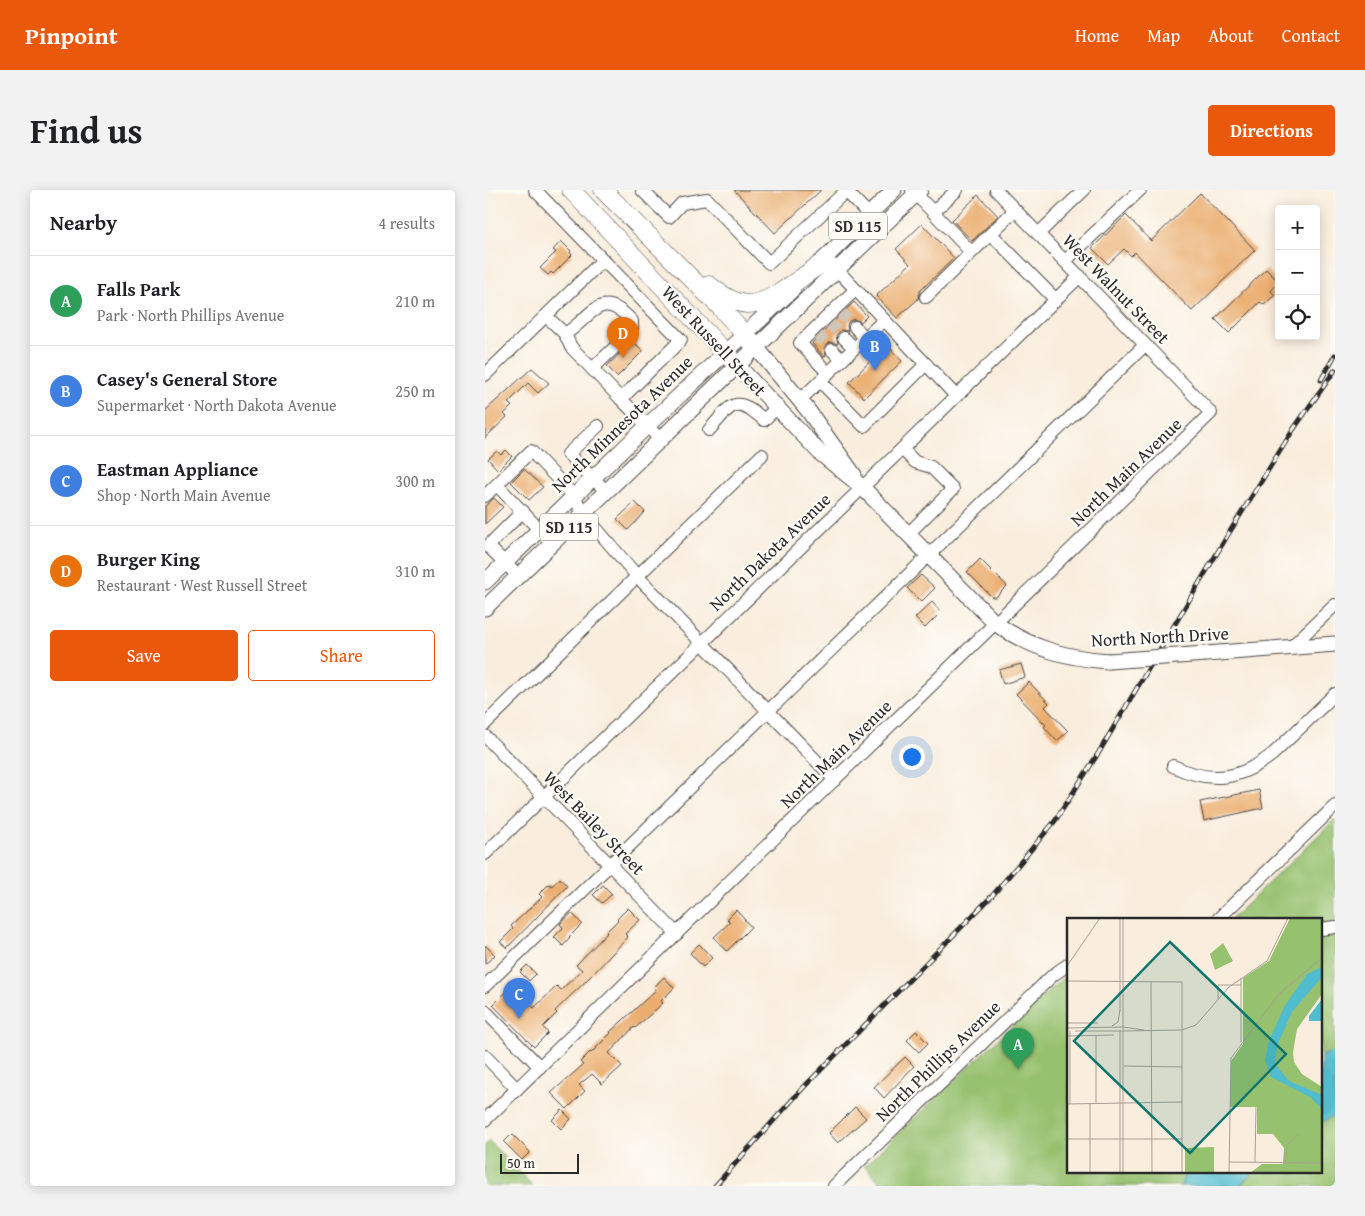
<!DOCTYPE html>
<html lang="en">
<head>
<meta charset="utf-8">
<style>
  :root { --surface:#fff; --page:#f2f2f2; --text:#202124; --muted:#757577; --line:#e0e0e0; --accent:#ea580c }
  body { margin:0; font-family:"Gentium Book Plus",serif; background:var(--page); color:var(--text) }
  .controls { position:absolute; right:15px; top:15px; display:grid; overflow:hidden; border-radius:5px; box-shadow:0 2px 12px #0003 }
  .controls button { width:45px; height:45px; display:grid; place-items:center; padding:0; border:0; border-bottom:1px solid var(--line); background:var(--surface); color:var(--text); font:25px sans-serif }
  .scale { position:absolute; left:15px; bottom:12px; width:79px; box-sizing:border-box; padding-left:5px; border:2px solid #2b2b2b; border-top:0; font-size:14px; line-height:18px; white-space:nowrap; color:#2b2b2b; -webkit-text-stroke:4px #fdfcf7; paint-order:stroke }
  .you { position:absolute; left:426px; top:566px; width:18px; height:18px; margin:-12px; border:4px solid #fff; border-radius:50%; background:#1a73e8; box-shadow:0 0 0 8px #1a73e833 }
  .badge { display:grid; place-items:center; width:32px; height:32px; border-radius:50%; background:var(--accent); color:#fff; font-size:16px; font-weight:700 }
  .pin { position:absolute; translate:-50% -41px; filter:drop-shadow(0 1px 2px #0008) }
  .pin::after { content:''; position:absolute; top:26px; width:18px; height:15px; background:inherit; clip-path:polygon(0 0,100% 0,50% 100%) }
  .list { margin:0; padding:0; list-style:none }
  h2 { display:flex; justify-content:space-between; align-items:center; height:65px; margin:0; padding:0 20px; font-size:21px }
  h2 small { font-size:16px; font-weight:400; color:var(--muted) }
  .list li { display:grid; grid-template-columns:32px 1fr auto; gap:15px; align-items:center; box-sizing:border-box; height:90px; padding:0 20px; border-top:1px solid var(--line) }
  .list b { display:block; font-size:19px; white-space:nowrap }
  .list p { margin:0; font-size:16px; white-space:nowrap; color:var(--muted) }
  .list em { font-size:16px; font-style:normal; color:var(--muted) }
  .actions { display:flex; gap:10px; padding:15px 20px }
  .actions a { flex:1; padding:11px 0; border:1px solid var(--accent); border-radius:5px; text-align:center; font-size:18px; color:var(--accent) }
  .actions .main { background:var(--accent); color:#fff }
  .icon { flex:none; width:28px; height:28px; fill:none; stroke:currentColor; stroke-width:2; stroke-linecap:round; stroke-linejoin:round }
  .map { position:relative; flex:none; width:850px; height:996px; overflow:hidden; border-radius:5px }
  header { display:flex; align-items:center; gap:30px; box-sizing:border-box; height:70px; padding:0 25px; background:var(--accent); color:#fff }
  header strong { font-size:24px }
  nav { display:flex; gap:28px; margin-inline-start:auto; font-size:18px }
  .intro { display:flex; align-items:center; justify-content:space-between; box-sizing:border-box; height:120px; padding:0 30px }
  h1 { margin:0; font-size:35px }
  .button { padding:12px 22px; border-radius:5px; background:var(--accent); color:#fff; font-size:18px; font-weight:700 }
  main { display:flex; gap:30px; padding:0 30px }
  aside { flex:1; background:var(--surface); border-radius:5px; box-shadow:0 2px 12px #0003 }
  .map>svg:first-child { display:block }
</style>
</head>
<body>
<header>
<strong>Pinpoint</strong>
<nav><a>Home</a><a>Map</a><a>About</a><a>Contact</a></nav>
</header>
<div class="intro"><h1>Find us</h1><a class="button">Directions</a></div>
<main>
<aside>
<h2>Nearby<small>4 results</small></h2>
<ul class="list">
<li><span class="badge" style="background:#2e9e5b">A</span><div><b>Falls Park</b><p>Park · North Phillips Avenue</p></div><em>210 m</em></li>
<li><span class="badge" style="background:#3f7fe0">B</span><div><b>Casey's General Store</b><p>Supermarket · North Dakota Avenue</p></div><em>250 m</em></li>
<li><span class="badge" style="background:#3f7fe0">C</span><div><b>Eastman Appliance</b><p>Shop · North Main Avenue</p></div><em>300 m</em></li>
<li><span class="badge" style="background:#e8710a">D</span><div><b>Burger King</b><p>Restaurant · West Russell Street</p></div><em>310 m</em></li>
</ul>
<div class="actions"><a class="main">Save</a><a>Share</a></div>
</aside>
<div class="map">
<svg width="850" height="996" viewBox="0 0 850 996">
  <rect width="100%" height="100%" fill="#fdfcf7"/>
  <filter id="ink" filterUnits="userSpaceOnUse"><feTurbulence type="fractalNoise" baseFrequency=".02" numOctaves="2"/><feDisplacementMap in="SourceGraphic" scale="10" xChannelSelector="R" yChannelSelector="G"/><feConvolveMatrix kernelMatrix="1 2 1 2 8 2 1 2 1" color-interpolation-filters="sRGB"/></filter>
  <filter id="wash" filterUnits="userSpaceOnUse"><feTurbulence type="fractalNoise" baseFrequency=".0096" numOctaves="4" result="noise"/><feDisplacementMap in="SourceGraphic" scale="20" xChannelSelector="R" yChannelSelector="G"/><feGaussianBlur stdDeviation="1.12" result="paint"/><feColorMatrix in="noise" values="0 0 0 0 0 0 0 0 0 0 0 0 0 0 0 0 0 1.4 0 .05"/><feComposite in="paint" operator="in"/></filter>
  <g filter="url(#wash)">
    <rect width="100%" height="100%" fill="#f9eddd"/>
    <g fill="#96c16e" stroke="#60764c">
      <path d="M850 629V996H399L379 976 584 782V982H836V730H745Z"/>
      <path d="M4 951 48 996H0V955Z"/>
    </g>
    <g fill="#51bccd" stroke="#3e747c">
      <path d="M850 861V925L836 933V866Z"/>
      <path d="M700 982H769L760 990 756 996H696Z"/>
    </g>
    <g id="blocks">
      <g fill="#ebae70">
        <path d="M249 0H336L290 43Z"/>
        <path d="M715 3 770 60 707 121 650 62 646 66 639 59 623 74 607 58 641 25 666 51Z"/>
        <path d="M493 5 513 26 487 51 467 30Z"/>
        <path d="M437 34 469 68 435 101 433 109 412 128 391 106 425 74 411 59Z"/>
        <path d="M76 51 86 61 85 62 87 65 68 84 66 82 63 85 55 78 71 62 68 60Z"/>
        <path d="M781 79 794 92 786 101 790 105 779 115 775 112 744 143 730 129Z"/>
        <path d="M369 112 382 126 376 132 369 129 364 131 362 135 363 141 356 140 351 145 353 154 345 152 341 155 339 158 341 165 339 167 327 153Z"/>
        <path d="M148 151 158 161 132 187 122 176Z"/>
        <path d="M402 155 417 171 379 208 364 192Z"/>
        <path d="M47 178 64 193 53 203 43 193 23 213 27 216 19 224 22 227 0 248V221Z"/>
        <path d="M21 260 27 266 13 280 3 269 12 261 16 265Z"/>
        <path d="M39 279 58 297 44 310 26 292Z"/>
        <path d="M9 308 18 317 0 334V316Z"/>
        <path d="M150 312 160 322 143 340 132 329Z"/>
        <path d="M495 369 522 396 511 407H507L482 382Z"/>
        <path d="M436 385 450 398 436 412 422 398Z"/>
        <path d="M447 412 456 422 440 438 430 428Z"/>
        <path d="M536 474 540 487 518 494 514 480Z"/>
        <path d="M544 492 564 513 560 517 583 541 572 551 559 537 561 535 531 504Z"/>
        <path d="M774 600 778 618 719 631 715 612Z"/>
        <path d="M75 688 82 696 22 758 15 752 28 739 26 736 57 707 54 704 64 694 67 696Z"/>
        <path d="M118 695 127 704 117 713 108 705Z"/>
        <path d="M143 718 155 730 140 744 143 747 107 785 70 821 72 823 58 837 63 843 49 857 8 815 22 801 34 814 40 809 49 818 72 796 76 800 97 780 91 775 122 743 121 742 133 730 132 729Z"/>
        <path d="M251 720 266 737 242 761 229 747 245 732 242 729Z"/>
        <path d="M87 723 97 734 84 747 85 748 78 756 69 747 78 738 75 734Z"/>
        <path d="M214 754 227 768 218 777 205 763Z"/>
        <path d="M0 755 10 765 0 774Z"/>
        <path d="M42 775 51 784 44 791 35 782Z"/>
        <path d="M179 787 189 798 176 811 178 813 150 838 149 837 124 863 137 876 117 894 107 884 94 895 100 901 82 919 66 903 98 875 95 872 105 862 106 863 126 843 125 842 171 800 169 797Z"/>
        <path d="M431 841 443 853 434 862 422 850Z"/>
        <path d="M420 867 429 876 399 908 389 897Z"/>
        <path d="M370 917 381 928 353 953 344 943Z"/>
        <path d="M77 920 86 929 76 939 67 930Z"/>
        <path d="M27 944 45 962 37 970 19 952Z"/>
      </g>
    </g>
  </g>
  <g filter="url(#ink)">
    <use href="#blocks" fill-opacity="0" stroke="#4a4846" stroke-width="1"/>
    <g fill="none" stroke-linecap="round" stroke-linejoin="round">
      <g stroke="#d0c6b9" stroke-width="12" stroke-dasharray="12 6" stroke-linecap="butt">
        <path d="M354 121 370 137"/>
        <path d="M343 132 359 148"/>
        <path d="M331 143 347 160"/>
      </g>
      <defs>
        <g id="minor">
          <path d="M50 0 196 150 136 209 86 157 80 144 61 126"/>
          <path d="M157 0 184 27 197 13 222 9 284 73 361 1 396 37"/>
          <path d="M427 0 486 62"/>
          <path d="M448 22 472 0"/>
          <path d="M506 44 571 110"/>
          <path d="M553 44 599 0"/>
          <path d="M341 68 471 206"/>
          <path d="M580 71 655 0"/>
          <path d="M441 107 530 20"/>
          <path d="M370 137 380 148"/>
          <path d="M80 144C107 127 115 97 147 131V137L145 143 107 179"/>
          <path d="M359 148 369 158"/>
          <path d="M347 160 357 170"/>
          <path d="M343 183 315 153 370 100"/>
          <path d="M0 185 118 70"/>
          <path d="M335 191 379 236 441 174"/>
          <path d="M136 209 175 249"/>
          <path d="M314 211 399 130"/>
          <path d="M113 236 83 264 121 301"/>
          <path d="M224 240C247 215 249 203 279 230L292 217"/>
          <path d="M417 259 430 272 446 277 468 299 423 344"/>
          <path d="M12 295 67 353"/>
          <path d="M0 306 46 261 89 306 98 323 152 386 350 590"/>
          <path d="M33 386 3 356 38 321"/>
          <path d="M805 458 850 415"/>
          <path d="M0 534 277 265"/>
          <path d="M0 546 192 744"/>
          <path d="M688 576C726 594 755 590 788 564L850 504"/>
          <path d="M0 664 595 86"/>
          <path d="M732 730 850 616"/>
          <path d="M836 739 850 737"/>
          <path d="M0 796 660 155"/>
          <path d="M0 821 55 877"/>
          <path d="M0 866 32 899"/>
          <path d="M0 930 726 223 511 0"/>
          <path d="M349 996 568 785 584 774"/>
        </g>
        <g id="major">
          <path d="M328 80 409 0"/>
          <path d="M271 157 322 219 369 285"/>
          <path d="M252 175 336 264 377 297 510 433C545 458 581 468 623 471"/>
          <path d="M0 392 162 236 308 99"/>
          <path d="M0 418 435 0"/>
          <path d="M721 464 850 454"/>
        </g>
        <g id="highway">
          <path d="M86 0 252 175"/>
          <path d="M118 0 234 116 271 157"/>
          <path d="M224 95C234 103 248 113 262 114 287 114 317 86 337 73"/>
        </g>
      </defs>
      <use href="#minor" stroke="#4a4846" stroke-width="14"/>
      <use href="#major" stroke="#4a4846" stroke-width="17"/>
      <use href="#highway" stroke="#4a4846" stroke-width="19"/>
      <use href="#minor" stroke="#fff" stroke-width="12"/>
      <use href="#major" stroke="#fff" stroke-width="15"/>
      <use href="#highway" stroke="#fff" stroke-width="18"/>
      <defs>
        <g id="rail">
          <path d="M836 190 850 165"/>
          <path d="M230 996 317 899 507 706 570 631 614 562 744 343 808 240 850 180"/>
        </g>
      </defs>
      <use href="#rail" stroke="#2b2b2b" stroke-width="5"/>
      <use href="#rail" stroke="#fdfcf7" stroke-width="3" stroke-dasharray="9" stroke-linecap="butt"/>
      <defs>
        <path id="major-bridge" d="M623 471 721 464"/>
      </defs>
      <use href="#major-bridge" stroke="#4a4846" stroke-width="17" stroke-linecap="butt"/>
      <use href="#major-bridge" stroke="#fff" stroke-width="15"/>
    </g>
  </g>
  <g text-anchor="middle" stroke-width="4.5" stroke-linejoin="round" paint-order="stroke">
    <g fill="#fdfcf7" stroke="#6a6a68" stroke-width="1">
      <rect x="344" y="22.5" width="58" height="27" rx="4"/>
      <rect x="55" y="323.5" width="58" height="27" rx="4"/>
    </g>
    <g font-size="16" font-weight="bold" fill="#2b2b2b">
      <text x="373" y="42">SD 115</text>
      <text x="84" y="343">SD 115</text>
    </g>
    <g font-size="18" fill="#2b2b2b" stroke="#fdfcf7">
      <text transform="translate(631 99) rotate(46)" y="6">West Walnut Street</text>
      <text transform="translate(229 151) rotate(47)" y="6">West Russell Street</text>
      <text transform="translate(137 234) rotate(-44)" y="6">North Minnesota Avenue</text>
      <text transform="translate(641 282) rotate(-44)" y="6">North Main Avenue</text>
      <text transform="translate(285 362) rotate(-44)" y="6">North Dakota Avenue</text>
      <text transform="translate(675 447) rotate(-3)" y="6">North North Drive</text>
      <text transform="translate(351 564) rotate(-44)" y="6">North Main Avenue</text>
      <text transform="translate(109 633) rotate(46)" y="6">West Bailey Street</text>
      <text transform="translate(453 871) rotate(-44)" y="6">North Phillips Avenue</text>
    </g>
  </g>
  <g transform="translate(582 728)">
    <rect width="255" height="255" fill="#f9eddd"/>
    <path d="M223 0H255V76L230 111 226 134 227 144 235 156 255 169V255H183L195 246H216L217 230 206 216H190V189H163L164 143 176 126V60L202 43ZM156 25 166 43 148 52 143 36ZM147 229V255H118V230Z" fill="#96c16e"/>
    <path d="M255 49V59L225 94 210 128 208 146 222 163 255 177V191L243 179 204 159 198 142 202 123 217 89 240 56ZM255 81V103H242V98Z" fill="#51bccd"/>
    <path fill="none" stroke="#a79f96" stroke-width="1" d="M53 0V93M0 48 33 0M174 60V124M0 63 115 64V255M84 64 85 255M151 81V67H174M0 105H31M45 108 51 104 53 92M56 109 77 112M0 110 56 109M8 113H56M56 113 115 112 129 107 162 69 200 43 221 0M29 117V186M0 118 47 117M57 148 115 149M0 186 115 184M3 186V113M23 186V255M0 221H115M162 244 255 245M188 244 189 189M218 244 220 227 232 216M53 255V112M56 255V0M162 255 164 140 213 75 255 40"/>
    <path fill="#0f766e" fill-opacity="0.15" stroke="#0f766e" stroke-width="2.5" d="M103 24 219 136 123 235 7 123Z"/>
    <rect width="255" height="255" fill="none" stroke="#2b2b2b" stroke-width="2.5"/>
  </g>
</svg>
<div class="controls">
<button>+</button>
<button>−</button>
<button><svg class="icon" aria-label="locate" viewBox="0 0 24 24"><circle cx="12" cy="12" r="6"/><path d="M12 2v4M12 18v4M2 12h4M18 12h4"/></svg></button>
</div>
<div class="scale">50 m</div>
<div class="you"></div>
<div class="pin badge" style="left:533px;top:879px;background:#2e9e5b">A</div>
<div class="pin badge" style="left:390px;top:181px;background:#3f7fe0">B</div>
<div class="pin badge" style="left:34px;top:829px;background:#3f7fe0">C</div>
<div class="pin badge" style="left:138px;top:168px;background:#e8710a">D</div>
</div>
</main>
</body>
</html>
